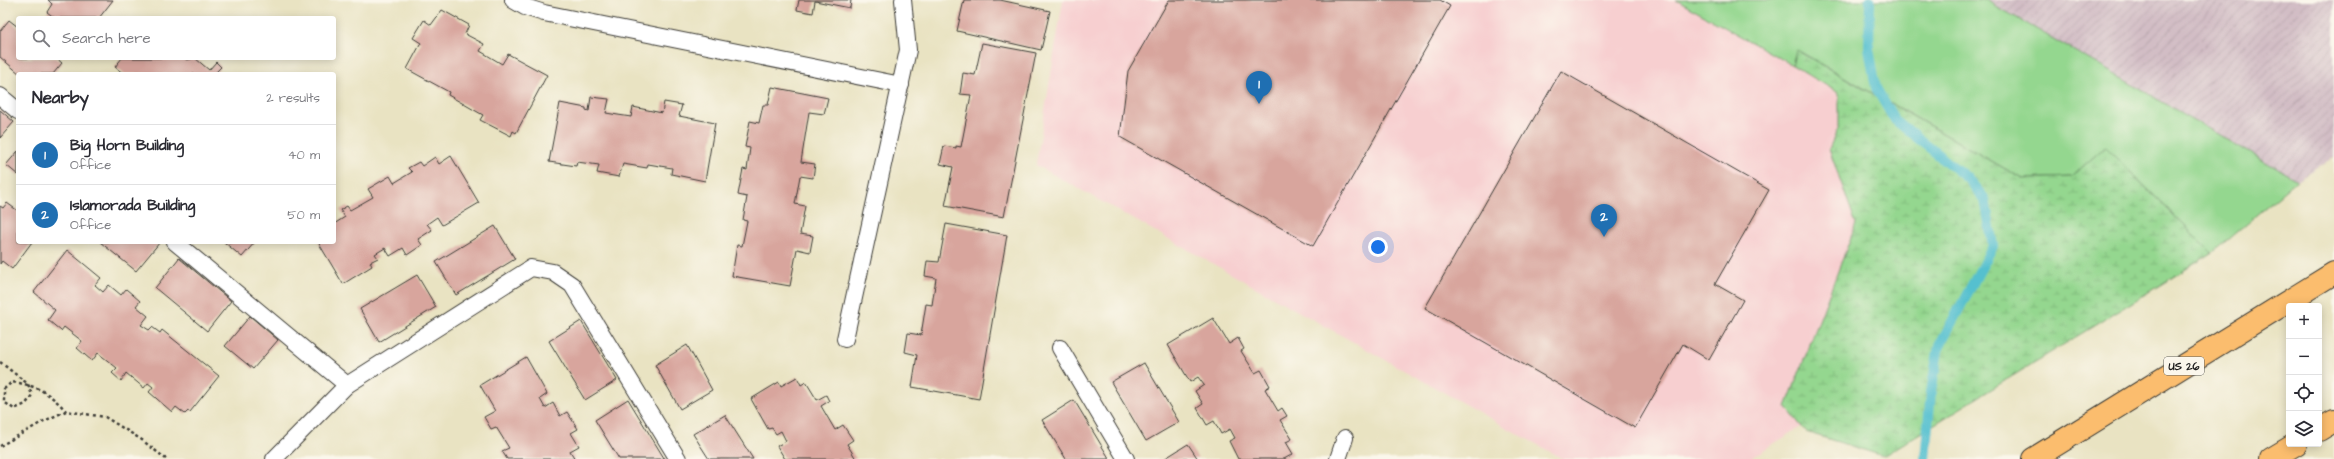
<!DOCTYPE html>
<html lang="en">
<head>
<meta charset="utf-8">
<style>
  :root { --surface:#fff; --page:#f7f7f7; --text:#2b2b33; --muted:#7c7c81; --line:#e1e1e2; --accent:#1f6fb2 }
  body { margin:0; font-family:"Architects Daughter",sans-serif; background:var(--page); color:var(--text) }
  .controls { position:absolute; right:12px; bottom:12px; display:grid; overflow:hidden; border-radius:4px; box-shadow:0 2px 10px #0003 }
  .controls button { width:36px; height:36px; display:grid; place-items:center; padding:0; border:0; border-bottom:1px solid var(--line); background:var(--surface); color:var(--text); font:20px sans-serif }
  .you { position:absolute; left:1378px; top:247px; width:14px; height:14px; margin:-10px; border:3px solid #fff; border-radius:50%; background:#1a73e8; box-shadow:0 0 0 6px #1a73e833 }
  .badge { display:grid; place-items:center; width:26px; height:26px; border-radius:50%; background:var(--accent); color:#fff; font-size:13px; font-weight:700 }
  .pin { position:absolute; translate:-50% -33px; filter:drop-shadow(0 1px 2px #0008) }
  .pin::after { content:''; position:absolute; top:21px; width:14px; height:12px; background:inherit; clip-path:polygon(0 0,100% 0,50% 100%) }
  .list { margin:0; padding:0; list-style:none }
  h2 { display:flex; justify-content:space-between; align-items:center; height:52px; margin:0; padding:0 16px; font-size:17px }
  h2 small { font-size:13px; font-weight:400; color:var(--muted) }
  .list li { display:grid; grid-template-columns:26px 1fr auto; gap:12px; align-items:center; box-sizing:border-box; height:60px; padding:0 16px; border-top:1px solid var(--line) }
  .list b { display:block; font-size:15px; white-space:nowrap }
  .list p { margin:0; font-size:13px; white-space:nowrap; color:var(--muted) }
  .list em { font-size:13px; font-style:normal; color:var(--muted) }
  .icon { flex:none; width:22px; height:22px; fill:none; stroke:currentColor; stroke-width:2; stroke-linecap:round; stroke-linejoin:round }
  .map { position:relative; flex:none; width:2334px; height:459px; overflow:hidden }
  .search { position:absolute; background:var(--surface); box-shadow:0 2px 10px #0003; left:16px; top:16px; width:320px; height:44px; display:flex; align-items:center; gap:10px; box-sizing:border-box; padding:0 14px; border-radius:4px; color:var(--muted); font-size:15px }
  .panel { position:absolute; background:var(--surface); box-shadow:0 2px 10px #0003; left:16px; top:72px; width:320px; height:172px; border-radius:4px }
  .map>svg:first-child { display:block }
</style>
</head>
<body>
<div class="map">
<svg width="2334" height="459" viewBox="0 0 2334 459">
  <defs>
    <pattern id="industrial-furrows" width="10" height="10" patternUnits="userSpaceOnUse"><rect width="10" height="10" fill="#d2bdc5"/><path d="M-1 1l2-2M0 10L10 0M9 11l2-2" fill="none" stroke="#b4a2a9"/></pattern>
    <pattern id="wetland-marsh" width="20" height="14" patternUnits="userSpaceOnUse"><rect width="20" height="14" fill="#94d78f"/><path d="M1 5h8M5 5V1M11 12h8M15 12V8" fill="none" stroke="#7fb87b"/></pattern>
  </defs>
  <rect width="100%" height="100%" fill="#fbf7ec"/>
  <filter id="ink" filterUnits="userSpaceOnUse"><feTurbulence type="fractalNoise" baseFrequency=".025" numOctaves="2"/><feDisplacementMap in="SourceGraphic" scale="8" xChannelSelector="R" yChannelSelector="G"/><feConvolveMatrix kernelMatrix="1 2 1 2 8 2 1 2 1" color-interpolation-filters="sRGB"/></filter>
  <filter id="wash" filterUnits="userSpaceOnUse"><feTurbulence type="fractalNoise" baseFrequency=".012" numOctaves="4" result="noise"/><feDisplacementMap in="SourceGraphic" scale="16" xChannelSelector="R" yChannelSelector="G"/><feGaussianBlur stdDeviation="0.9" result="paint"/><feColorMatrix in="noise" values="0 0 0 0 0 0 0 0 0 0 0 0 0 0 0 0 0 1.4 0 .05"/><feComposite in="paint" operator="in"/></filter>
  <g filter="url(#wash)">
    <rect width="100%" height="100%" fill="#e9e3c2"/>
    <path fill="#f7cfd0" d="M1063 0H1708L2117 232 1749 459H1563L1036 165Z"/>
    <path fill="url(#industrial-furrows)" d="M1986 0H2334V157L2297 180Z"/>
    <path fill="#94d78f" stroke="#587a56" d="M1676 0H1986L2297 180 2212 253 2105 147 2071 177 2023 179 1797 50 1792 65Z"/>
    <path fill="url(#wetland-marsh)" stroke="#587a56" d="M1796 50 2023 179 2071 177 2105 147 2212 253 1883 456 1806 432 1786 407 1856 224 1829 149 1839 126V93L1792 65Z"/>
    <g fill="none" stroke-linecap="round" stroke-linejoin="round">
      <path stroke="#54c0cf" stroke-width="10" d="M1870 0 1869 48 1876 88 1894 119 1967 178 1985 199 1993 246 1939 346 1931 392 1925 459"/>
    </g>
    <g id="blocks">
      <g fill="#d8a59d">
        <path d="M48 0H113L99 18H55L47 12 52 4Z"/>
        <path d="M799 0H851L850 8 815 1 813 13 797 10Z"/>
        <path d="M964 0H1000L1050 11 1041 50 957 31Z"/>
        <path d="M1169 0H1440L1450 6 1313 246 1120 137 1128 71Z"/>
        <path d="M442 10 469 25 465 34 484 44 480 51 502 64 508 54 547 75 516 133 513 131 511 136 480 120 483 115 448 95 449 92 407 69 421 43 413 38 424 20 431 25Z"/>
        <path d="M9 20 18 27V58H56L62 63 53 74H20L0 57V31Z"/>
        <path d="M982 43 1036 53 1004 217 945 206 953 167 940 164 944 146 956 148V146L961 147 971 95 960 94 963 73 975 75Z"/>
        <path d="M122 58H184L187 60 195 58 209 70 216 62 221 67 215 73 217 74H124L115 67Z"/>
        <path d="M1561 71 1769 190 1715 284 1743 300 1709 360 1683 344 1635 428 1425 308Z"/>
        <path d="M772 87 828 98 824 114 809 112 801 162 815 164 813 178 800 176 795 204 805 206 800 234 813 236 810 252 797 249 790 286 732 276 737 245 742 246 747 221 743 220 747 197 738 195 743 169 747 170 750 148 745 147 750 121 759 123 763 105H768Z"/>
        <path d="M591 97 609 99 606 113 618 115 631 117 633 107 662 113 664 102 682 105 679 116 715 123 705 181 671 174 672 168 648 164 647 168 623 164 619 177 597 173 599 165 577 162 576 166 549 162 560 103 586 108V110L589 111Z"/>
        <path d="M0 110 14 122 0 138Z"/>
        <path d="M18 151V175L6 165Z"/>
        <path d="M451 156 479 203 442 225 437 217 427 224 432 230 418 239 422 245 407 255 403 248 390 256 385 248 375 254 378 258 370 262 372 266 343 284 318 242H334V224L345 217 340 210 347 206 350 210 373 197 368 189 390 176 394 183 412 172 408 168 419 162 422 166 435 157 439 164Z"/>
        <path d="M7 203 18 211V242H32L12 269 2 261 0 264V206L3 208Z"/>
        <path d="M946 224 1007 235 979 399 912 387 917 355 905 352 908 333 921 335 926 304 932 305 936 278 925 276 927 261 939 262Z"/>
        <path d="M495 226 515 259 456 295 436 262Z"/>
        <path d="M100 242H160L136 271Z"/>
        <path d="M224 242H255L242 257Z"/>
        <path d="M67 250 101 278 95 285 103 292 109 285 121 295 126 289 140 301 136 306 148 316 141 325 149 330 152 327 160 333 162 330 219 376 190 412 188 411 185 414 176 407 172 412 149 392 153 387 148 383 144 388 126 373 121 381 112 373 117 368 98 353 92 361 77 348 82 341 64 327 61 331 48 320 55 310 34 292Z"/>
        <path d="M179 258 231 301 207 331 155 288Z"/>
        <path d="M417 275 436 307 379 342 360 309Z"/>
        <path d="M250 316 278 340 253 369 225 346Z"/>
        <path d="M1213 318 1229 344 1238 338 1244 349 1241 351 1255 373 1261 370 1270 386 1265 389 1278 411 1282 408 1287 416 1280 420 1292 439 1286 442 1293 454 1284 459H1238L1229 441 1235 438 1230 429 1221 434 1214 421 1207 425 1197 408 1203 404 1195 391 1204 385 1198 377 1190 382 1168 345Z"/>
        <path d="M581 321 617 380 585 400 549 341Z"/>
        <path d="M687 345 712 390 680 409 655 365Z"/>
        <path d="M526 357 547 394 540 399 545 408 553 403 560 416 567 412 578 429 571 433 579 446 570 451 575 459H507L502 451 509 448 496 427 491 429 484 417 495 411 480 385Z"/>
        <path d="M1144 363 1179 422 1146 441 1111 382Z"/>
        <path d="M797 377 801 385 806 382 817 400 826 395 829 401 821 406 835 430 843 425 853 440 847 444 856 459H785L777 446 786 441 781 431 776 434 772 428 768 429 751 399 779 382 781 386Z"/>
        <path d="M628 399 664 458 663 459H619L595 420Z"/>
        <path d="M1074 400 1109 458 1107 459H1066L1042 420Z"/>
        <path d="M725 415 753 459H709L693 434Z"/>
        <path d="M1188 444 1198 459H1164Z"/>
      </g>
    </g>
  </g>
  <g filter="url(#ink)">
    <use href="#blocks" fill-opacity="0" stroke="#3b3a35" stroke-width="1"/>
    <g fill="none" stroke-linecap="round" stroke-linejoin="round">
      <defs>
        <g id="service">
          <path d="M513 0 525 7 544 13 901 85"/>
          <path d="M0 96 18 111"/>
          <path d="M175 242 347 385"/>
          <path d="M845 339 908 50 903 0"/>
          <path d="M1060 348 1126 459"/>
          <path d="M274 459 347 385 531 268 553 272 572 285 678 459"/>
          <path d="M1338 459 1345 438"/>
        </g>
        <g id="motorway">
          <path d="M2319 430 2334 421"/>
          <path d="M2033 459 2334 273"/>
          <path d="M2271 459 2296 444"/>
        </g>
      </defs>
      <use href="#service" stroke="#3b3a35" stroke-width="18"/>
      <use href="#motorway" stroke="#3b3a35" stroke-width="24"/>
      <g stroke="#3b3a35" stroke-width="2.5" stroke-dasharray="3 3" stroke-linecap="butt">
        <path d="M0 362 28 384 32 395 26 404 14 409 4 402V389L12 382C36 385 50 393 66 411"/>
        <path d="M0 446 44 421 66 411 105 417 142 440 166 459"/>
      </g>
      <use href="#service" stroke="#fff" stroke-width="16"/>
      <use href="#motorway" stroke="#fbbd6e" stroke-width="22"/>
    </g>
  </g>
  <g text-anchor="middle" stroke-width="3.5" stroke-linejoin="round" paint-order="stroke">
    <rect fill="#fbf7ec" stroke="#5f5e5a" stroke-width="1" x="2164" y="357" width="40" height="18" rx="3"/>
    <g font-size="11" font-weight="bold" fill="#1c1c1c">
      <text x="2184" y="370">US 26</text>
    </g>
  </g>
</svg>
<div class="controls">
<button>+</button>
<button>−</button>
<button><svg class="icon" aria-label="locate" viewBox="0 0 24 24"><circle cx="12" cy="12" r="6"/><path d="M12 2v4M12 18v4M2 12h4M18 12h4"/></svg></button>
<button><svg class="icon" aria-label="layers" viewBox="0 0 24 24"><path d="M12 4l9 5-9 5-9-5zM3 14l9 5 9-5"/></svg></button>
</div>
<div class="you"></div>
<div class="pin badge" style="left:1259px;top:104px">1</div>
<div class="pin badge" style="left:1604px;top:237px">2</div>
<div class="search"><svg class="icon" aria-label="search" viewBox="0 0 24 24"><circle cx="10" cy="10" r="6"/><path d="M15 15l6 6"/></svg>Search here</div>
<section class="panel">
<h2>Nearby<small>2 results</small></h2>
<ul class="list">
<li><span class="badge">1</span><div><b>Big Horn Building</b><p>Office</p></div><em>40 m</em></li>
<li><span class="badge">2</span><div><b>Islamorada Building</b><p>Office</p></div><em>50 m</em></li>
</ul>
</section>
</div>
</body>
</html>
